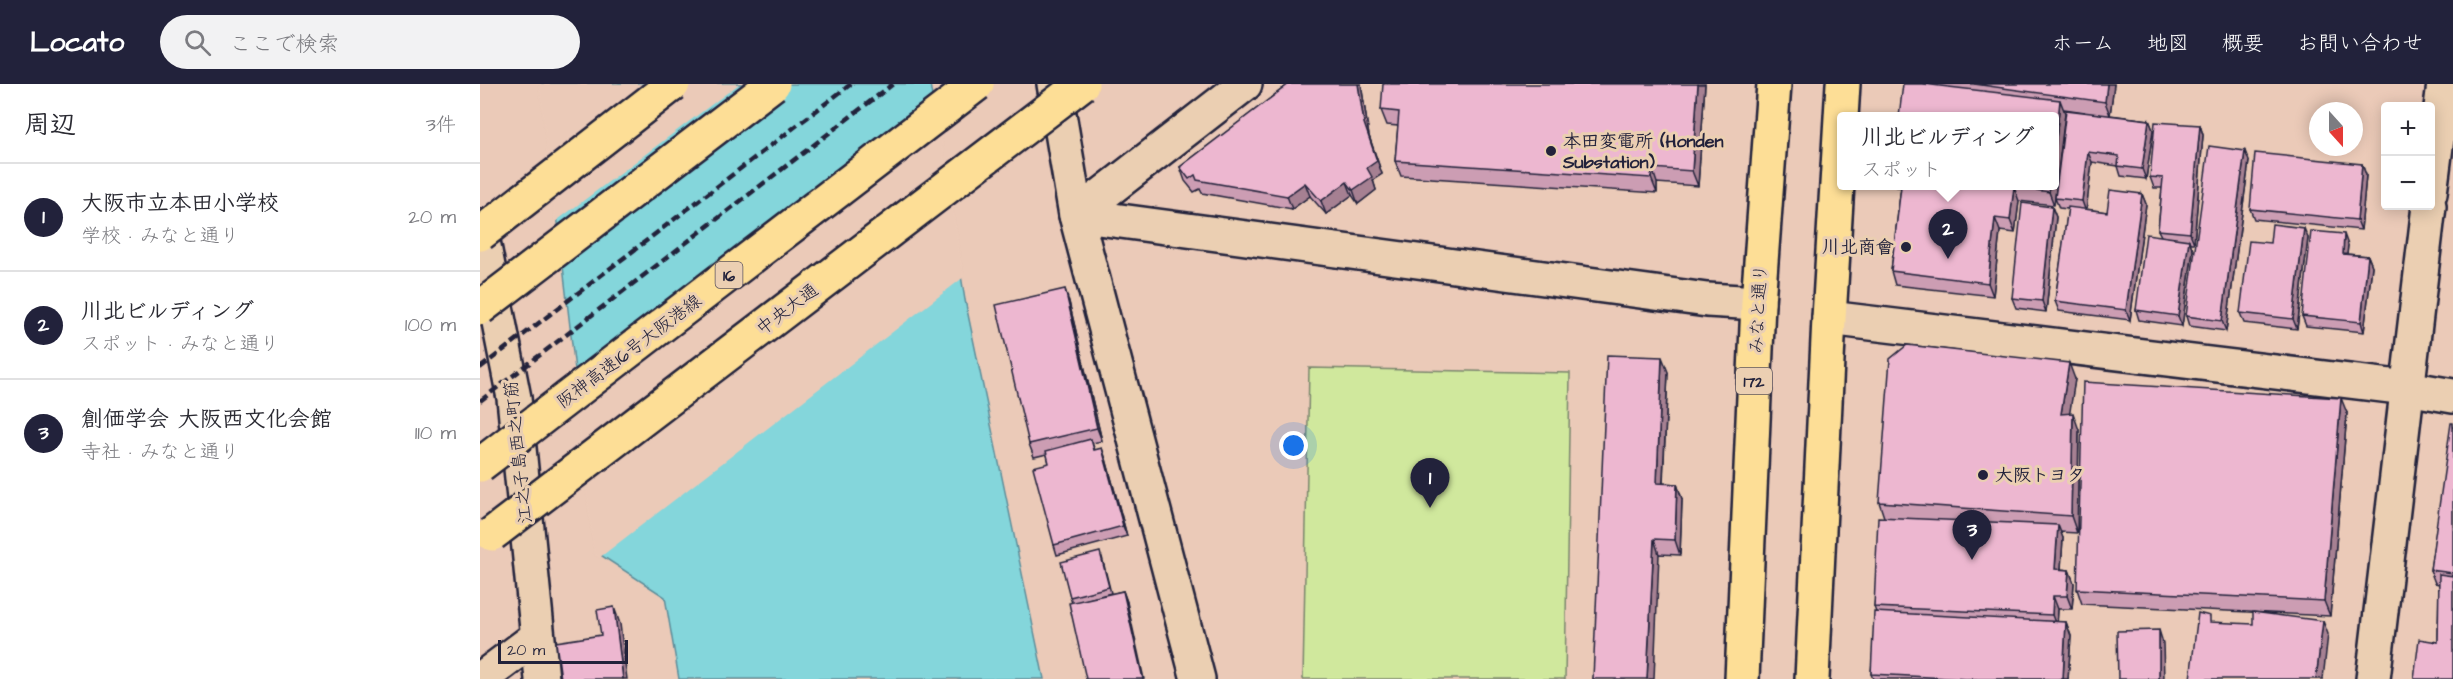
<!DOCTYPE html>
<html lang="ja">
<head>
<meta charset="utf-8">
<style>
  :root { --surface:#fff; --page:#f2f2f3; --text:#2b2b33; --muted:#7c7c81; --line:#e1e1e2; --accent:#22223b }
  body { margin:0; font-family:"Architects Daughter","Klee One",sans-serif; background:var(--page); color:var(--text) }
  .controls { position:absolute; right:18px; top:18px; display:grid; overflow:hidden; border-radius:6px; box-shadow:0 3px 15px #0003 }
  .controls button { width:54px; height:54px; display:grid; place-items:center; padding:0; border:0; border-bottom:2px solid var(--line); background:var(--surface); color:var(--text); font:30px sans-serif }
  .compass { position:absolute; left:1829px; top:18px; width:54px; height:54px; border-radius:50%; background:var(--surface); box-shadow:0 3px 15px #0003; rotate:159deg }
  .scale { position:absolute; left:18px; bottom:15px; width:130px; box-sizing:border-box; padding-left:6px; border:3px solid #22223b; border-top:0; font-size:16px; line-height:21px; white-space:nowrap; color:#22223b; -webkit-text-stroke:4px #ebcfb2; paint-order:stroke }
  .you { position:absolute; left:814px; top:362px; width:21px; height:21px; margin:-15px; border:4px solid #fff; border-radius:50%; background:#1a73e8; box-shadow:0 0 0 9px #1a73e833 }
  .badge { display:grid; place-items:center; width:39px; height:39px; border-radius:50%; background:var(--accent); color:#fff; font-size:20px; font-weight:700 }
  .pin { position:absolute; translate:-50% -50px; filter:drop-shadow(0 2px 3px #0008) }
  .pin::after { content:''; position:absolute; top:32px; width:21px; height:18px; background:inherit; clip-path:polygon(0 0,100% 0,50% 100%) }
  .popup { position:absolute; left:1357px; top:28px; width:222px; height:78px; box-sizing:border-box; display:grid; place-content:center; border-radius:6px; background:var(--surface); filter:drop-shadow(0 2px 4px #0005); font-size:20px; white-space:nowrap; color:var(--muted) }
  .popup b { font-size:22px; color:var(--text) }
  .popup::after { content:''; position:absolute; left:50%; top:100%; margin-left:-12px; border:12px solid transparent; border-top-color:var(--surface) }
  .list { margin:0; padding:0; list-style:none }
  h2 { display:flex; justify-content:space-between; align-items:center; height:78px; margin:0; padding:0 24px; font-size:26px }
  h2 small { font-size:20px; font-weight:400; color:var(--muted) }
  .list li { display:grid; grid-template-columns:39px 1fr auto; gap:18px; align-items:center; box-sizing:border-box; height:108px; padding:0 24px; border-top:2px solid var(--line) }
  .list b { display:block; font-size:22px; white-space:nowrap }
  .list p { margin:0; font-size:20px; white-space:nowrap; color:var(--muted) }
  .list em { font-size:20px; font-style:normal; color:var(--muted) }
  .icon { flex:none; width:33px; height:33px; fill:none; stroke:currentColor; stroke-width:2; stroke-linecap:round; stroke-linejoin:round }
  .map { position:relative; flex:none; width:1973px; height:595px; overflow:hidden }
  header { display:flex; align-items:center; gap:36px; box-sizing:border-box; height:84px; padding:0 30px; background:var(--accent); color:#fff }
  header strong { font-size:28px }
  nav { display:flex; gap:33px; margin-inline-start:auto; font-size:21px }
  .search { width:420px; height:54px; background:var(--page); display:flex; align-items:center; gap:15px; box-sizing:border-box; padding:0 21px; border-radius:33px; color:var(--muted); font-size:22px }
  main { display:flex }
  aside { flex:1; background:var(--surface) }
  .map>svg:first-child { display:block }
</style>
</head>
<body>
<header>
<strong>Locato</strong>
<div class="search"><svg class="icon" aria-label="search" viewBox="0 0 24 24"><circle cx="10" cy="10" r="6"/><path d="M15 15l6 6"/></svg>ここで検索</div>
<nav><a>ホーム</a><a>地図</a><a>概要</a><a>お問い合わせ</a></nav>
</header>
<main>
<aside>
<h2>周辺<small>3件</small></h2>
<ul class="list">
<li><span class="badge">1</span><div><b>大阪市立本田小学校</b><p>学校 · みなと通り</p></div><em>20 m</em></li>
<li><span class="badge">2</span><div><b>川北ビルディング</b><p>スポット · みなと通り</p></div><em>100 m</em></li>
<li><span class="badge">3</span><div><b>創価学会 大阪西文化会館</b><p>寺社 · みなと通り</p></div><em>110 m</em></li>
</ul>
</aside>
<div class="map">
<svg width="1973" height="595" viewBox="0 0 1973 595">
  <rect width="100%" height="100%" fill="#ebcab8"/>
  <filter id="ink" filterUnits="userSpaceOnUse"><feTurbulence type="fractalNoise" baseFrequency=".0167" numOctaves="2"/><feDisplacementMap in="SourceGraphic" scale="12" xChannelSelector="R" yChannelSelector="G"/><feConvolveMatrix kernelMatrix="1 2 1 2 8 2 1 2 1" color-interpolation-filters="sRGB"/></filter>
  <g filter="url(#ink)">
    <path fill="#d0e89d" stroke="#79856c" stroke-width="1.5" d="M829 284 1090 289 1085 595H823Z"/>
    <path fill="#84d6db" stroke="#5d8e9b" stroke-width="1.5" d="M62 0H450L485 216 564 595H199L185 513 116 468Z"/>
    <g fill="#ebcab8">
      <path d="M59 0H259L75 138Z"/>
      <path d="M459 39 484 193 119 474 114 470 96 324Z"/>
    </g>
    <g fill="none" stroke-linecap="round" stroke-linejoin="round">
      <defs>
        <g id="minor">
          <path d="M574 0 596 131 765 0"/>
          <path d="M0 142 34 314 62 595"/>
          <path d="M1349 234 1927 304 1973 312"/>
          <path d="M1 595 57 553"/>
          <path d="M718 595 596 131 1227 216 1278 219"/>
        </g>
        <g id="tertiary">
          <path d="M1950 109 1964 0"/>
          <path d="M1893 595 1949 122"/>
        </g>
        <g id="trunk">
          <path d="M1262 595 1278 219 1294 0"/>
          <path d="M1332 595 1349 234 1363 0"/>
        </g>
      </defs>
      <use href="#minor" stroke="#22223b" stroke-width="38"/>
      <use href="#tertiary" stroke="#22223b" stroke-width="38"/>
      <use href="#trunk" stroke="#22223b" stroke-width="38"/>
      <use href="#minor" stroke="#ebcfb2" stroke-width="33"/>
      <use href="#tertiary" stroke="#ebcfb2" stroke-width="33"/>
      <use href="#trunk" stroke="#fdde96" stroke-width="33"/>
      <g stroke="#22223b" stroke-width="4.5" stroke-dasharray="9 4.5" stroke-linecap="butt">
        <path d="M0 284 371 0"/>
        <path d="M0 317 413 0"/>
      </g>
      <defs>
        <g id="primary-bridge">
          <path d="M0 150 193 0"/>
          <path d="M12 450 602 0"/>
        </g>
        <g id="motorway-bridge">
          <path d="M0 224 293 0"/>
          <path d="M0 381 497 0"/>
        </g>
      </defs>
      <use href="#primary-bridge" stroke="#22223b" stroke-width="38" stroke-linecap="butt"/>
      <use href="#motorway-bridge" stroke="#22223b" stroke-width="38" stroke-linecap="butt"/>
      <use href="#primary-bridge" stroke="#fdde96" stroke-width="33"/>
      <use href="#motorway-bridge" stroke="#fdde96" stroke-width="33"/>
    </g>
    <g fill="#cc9db3" stroke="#22223b" stroke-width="1.5" fill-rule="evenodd">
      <path d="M809 0H881L889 52 902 90 893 96 896 106 878 120 872 111 846 130 830 112 812 125 722 109 720 105 714 108 705 97 700 83Z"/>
      <path d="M1225 0 1218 102 1177 99V109L921 92 915 77 918 42 907 41 901 26Z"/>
      <path d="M1423 0H1634L1630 31 1669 36 1673 46 1666 95 1641 92 1638 82 1612 78 1606 125 1627 128 1662 110 1666 120 1650 236 1579 227 1575 217 1588 125 1579 124 1575 114 1574 121 1539 117 1535 149 1520 147 1513 212 1415 201 1411 187 1421 103H1417V102H1575ZM1584 25 1605 28 1585 29Z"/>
      <path d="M1720 41 1723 51 1714 159H1710L1713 166 1702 242 1659 236 1656 226 1681 152 1678 146 1682 104H1674L1670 93Z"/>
      <path d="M1769 77 1746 247 1709 242 1706 232Z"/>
      <path d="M1882 80 1886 91 1881 146 1774 135 1770 125Z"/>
      <path d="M1572 123 1576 133 1566 228 1536 224 1532 214Z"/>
      <path d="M1828 154 1817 245 1764 239 1760 229 1790 159Z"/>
      <path d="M1868 161 1867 170 1888 172 1892 182 1884 248 1826 242 1822 232Z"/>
      <path d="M589 218 622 357 612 359 615 366 626 375 647 452 577 471 574 461 569 379 567 370 554 373 549 360Z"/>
      <path d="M1188 288 1183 399 1197 400 1202 415 1200 471 1179 470 1113 595Z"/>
      <path d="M1595 295 1589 329 1599 346 1597 449 1580 448 1583 454 1581 485 1589 486 1594 499 1592 525H1578L1577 538H1586L1591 552 1588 595H1393L1391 590 1396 528 1394 523 1404 433 1399 418Z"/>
      <path d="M1867 329 1850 532 1602 520 1597 505Z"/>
      <path d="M1973 339V595L1958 558 1959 500 1955 499 1950 486Z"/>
      <path d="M622 473 631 509 601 517 643 507 647 518 592 519 590 513Z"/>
    </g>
    <g fill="#a68092" stroke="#22223b" stroke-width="1.5">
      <path d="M878 0H881L889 52 902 90 893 96 896 106 878 120 873 106 887 84 884 39Z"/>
      <path d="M1218 0H1225L1218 102 1212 87Z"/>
      <path d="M1627 0H1634L1630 31 1625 18Z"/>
      <path d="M1580 16 1585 29 1574 121 1569 108 1570 102H1575V65Z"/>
      <path d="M1669 36 1673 46 1666 95 1662 85Z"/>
      <path d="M1720 41 1723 51 1714 159 1710 149Z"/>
      <path d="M1765 67 1769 77 1746 247 1742 237Z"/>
      <path d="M1608 68 1612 78 1606 128 1602 117Z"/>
      <path d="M1882 80 1886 91 1881 146 1877 136Z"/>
      <path d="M1172 84 1177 99V109L1171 94Z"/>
      <path d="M867 98 872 111 846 130 841 117Z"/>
      <path d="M825 99 830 112 812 125 807 112Z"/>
      <path d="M1534 103 1539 117 1535 149 1530 136Z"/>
      <path d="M1662 110 1666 120 1650 236 1646 226Z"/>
      <path d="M1572 123 1576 133 1566 228 1562 217Z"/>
      <path d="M1515 134 1520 147 1513 212 1508 199Z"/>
      <path d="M1824 144 1828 154 1817 245 1813 235Z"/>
      <path d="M1864 150 1868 161 1866 180 1863 170Z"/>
      <path d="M1709 156 1713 166 1702 242 1698 232Z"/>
      <path d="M1888 172 1892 182 1884 248 1881 238Z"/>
      <path d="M585 205 589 218 622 357 617 344Z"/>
      <path d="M1182 273 1188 288 1182 414 1177 399Z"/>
      <path d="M1589 279 1595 295 1587 346 1581 330Z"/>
      <path d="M1861 314 1867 329 1850 532 1844 517Z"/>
      <path d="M1593 329 1599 346 1597 449 1591 432Z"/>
      <path d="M622 364 626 375 647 452 643 442Z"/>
      <path d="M1197 400 1202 415 1200 471 1195 456Z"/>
      <path d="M1578 441 1583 454 1580 498 1575 485Z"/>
      <path d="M1174 455 1179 470 1174 595H1167Z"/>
      <path d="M1589 486 1594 499 1592 525 1587 512Z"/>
      <path d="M643 507 647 518 664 595H663Z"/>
      <path d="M1573 512 1578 525 1577 544 1572 531Z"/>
      <path d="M134 523 140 540 147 595H143Z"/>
      <path d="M1843 537 1848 550 1843 595H1836Z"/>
      <path d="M1586 538 1591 552 1588 595H1583Z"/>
      <path d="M1679 546 1683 559 1684 595H1679Z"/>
    </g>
    <g fill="#edb7d0" stroke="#22223b" stroke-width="1.5">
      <path d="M809 0H878L884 39 897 77 887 84 892 93 873 106 867 98 841 117 825 99 807 112 717 96 715 91 709 95 700 83Z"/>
      <path d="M903 0H1218L1212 87 1172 84 1171 94 915 77 919 28 901 26Z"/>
      <path d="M1423 0H1443L1580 16 1575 65V33H1419Z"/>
      <path d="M1494 0H1627L1625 18Z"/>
      <path d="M1586 26 1669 36 1662 85 1638 82 1639 72 1608 68 1602 117 1575 114Z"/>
      <path d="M1675 38 1720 41 1710 149 1678 146 1683 94 1670 93Z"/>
      <path d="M1729 62 1765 67 1742 237 1706 232Z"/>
      <path d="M1775 69 1882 80 1877 136 1770 125Z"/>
      <path d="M1421 102H1570L1569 108 1534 103 1530 136 1515 134 1508 199 1411 187Z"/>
      <path d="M1630 106 1662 110 1646 226 1575 217 1588 123 1627 128Z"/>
      <path d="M1542 119 1572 123 1562 217 1532 214Z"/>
      <path d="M1792 140 1824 144 1813 235 1760 229 1769 157 1790 159Z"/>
      <path d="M1831 147 1864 150 1863 170 1888 172 1881 238 1822 232Z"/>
      <path d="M1666 150 1709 156 1698 232 1656 226Z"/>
      <path d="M585 205 617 344 549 360 516 221Z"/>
      <path d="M1427 261 1589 279 1581 330 1593 329 1591 432 1399 418 1410 275Z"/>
      <path d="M1127 271 1182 273 1177 399 1197 400 1195 456 1174 455 1167 595H1113Z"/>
      <path d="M1603 298 1861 314 1844 517 1597 505Z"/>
      <path d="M1971 339H1973V489L1950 486Z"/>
      <path d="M611 355 614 366 622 364 643 442 574 461 553 383 569 379 566 367Z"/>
      <path d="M1398 433 1578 441 1575 485 1589 486 1587 512H1573L1572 531 1394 523Z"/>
      <path d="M620 468 629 503 590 513 581 478Z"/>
      <path d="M1959 490 1973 492V595H1934L1939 555 1958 558Z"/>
      <path d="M643 507 663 595H606L589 519Z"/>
      <path d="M134 523 143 595H81L76 558 121 551 117 526Z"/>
      <path d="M1394 528 1586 538 1583 595H1488L1391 590Z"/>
      <path d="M1773 528 1843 537 1836 595H1710L1718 529 1730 532V538L1773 540Z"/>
      <path d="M1679 546V595H1638L1637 547Z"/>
    </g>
  </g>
  <g fill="#22223b" stroke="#ebcfb2" stroke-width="2">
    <circle cx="1071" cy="67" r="6"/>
    <circle cx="1426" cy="163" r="6"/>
    <circle cx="1503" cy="391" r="6"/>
  </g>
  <g text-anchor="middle" stroke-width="6" stroke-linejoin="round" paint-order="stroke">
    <g fill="#ebcfb2" stroke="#5e565f" stroke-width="1.5">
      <rect x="235.5" y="178" width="27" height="26" rx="4.5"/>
      <rect x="1256" y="284" width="36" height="26" rx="4.5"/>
    </g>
    <g font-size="16" font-weight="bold" fill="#22223b">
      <text x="249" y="197">16</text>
      <text x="1274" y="303">172</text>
    </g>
    <g font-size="18" font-weight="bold" fill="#22223b" stroke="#ebcfb2" text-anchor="start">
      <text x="1083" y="63">本田変電所 (Honden<tspan x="1083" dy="21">Substation)</tspan></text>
      <text x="1414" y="169" text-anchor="end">川北商會</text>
      <text x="1515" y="397">大阪トヨタ</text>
    </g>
    <g font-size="18" fill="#22223b" stroke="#ebcfb2">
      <text transform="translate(307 225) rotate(-37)" y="6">中央大通</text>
      <text transform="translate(1278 225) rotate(-87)" y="6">みなと通り</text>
      <text transform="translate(149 267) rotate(-37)" y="6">阪神高速16号大阪港線</text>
      <text transform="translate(38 368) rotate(-96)" y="6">江之子島西之町筋</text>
    </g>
  </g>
</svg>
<div class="controls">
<button>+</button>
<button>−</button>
</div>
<svg class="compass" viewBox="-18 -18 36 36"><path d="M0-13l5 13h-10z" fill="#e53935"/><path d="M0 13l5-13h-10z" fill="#7c7c81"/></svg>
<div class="scale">20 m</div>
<div class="you"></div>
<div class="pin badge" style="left:950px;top:424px">1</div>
<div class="pin badge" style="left:1468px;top:175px">2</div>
<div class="popup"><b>川北ビルディング</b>スポット</div>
<div class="pin badge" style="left:1492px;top:476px">3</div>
</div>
</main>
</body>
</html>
